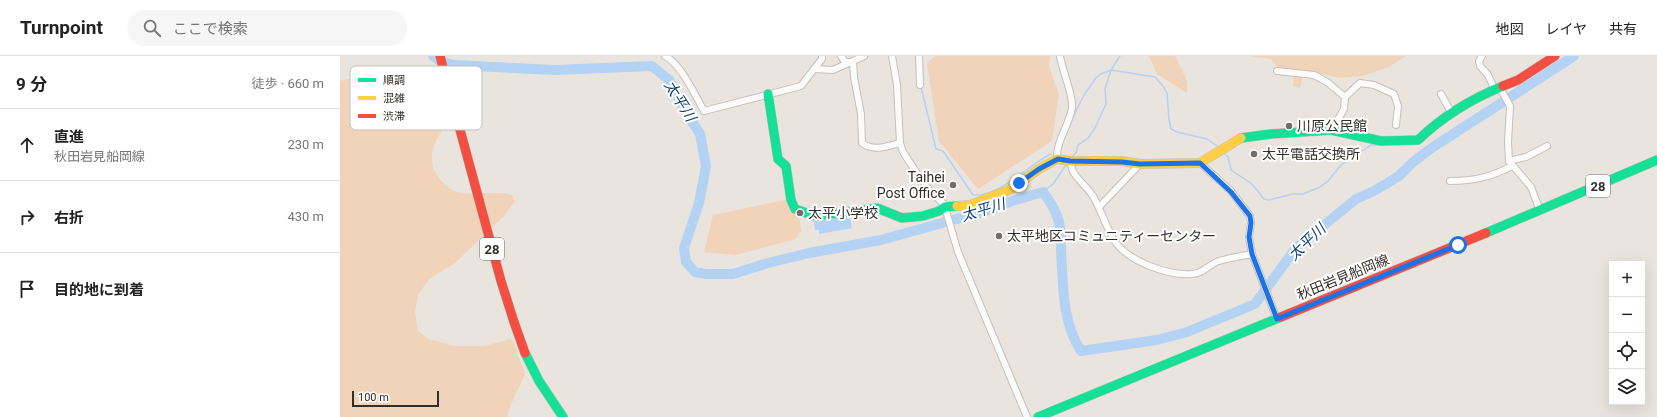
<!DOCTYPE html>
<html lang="ja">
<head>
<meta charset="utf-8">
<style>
  :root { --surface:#fff; --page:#f6f6f6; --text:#222; --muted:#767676; --line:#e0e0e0 }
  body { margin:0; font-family:Roboto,"Noto Sans JP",sans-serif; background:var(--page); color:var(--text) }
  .controls { position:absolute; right:12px; bottom:12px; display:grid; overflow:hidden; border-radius:0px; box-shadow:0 4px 16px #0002 }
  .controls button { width:36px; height:36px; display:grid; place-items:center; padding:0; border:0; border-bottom:1px solid var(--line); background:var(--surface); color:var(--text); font:20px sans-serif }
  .scale { position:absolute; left:12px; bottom:10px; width:87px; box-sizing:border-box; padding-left:4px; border:2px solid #332e2b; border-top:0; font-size:11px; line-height:14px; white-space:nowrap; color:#332e2b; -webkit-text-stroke:3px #fff; paint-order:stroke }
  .stop { position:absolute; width:12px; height:12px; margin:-9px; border:3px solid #1a73e8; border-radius:50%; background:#fff }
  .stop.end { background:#1a73e8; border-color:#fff; box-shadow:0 1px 4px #0008 }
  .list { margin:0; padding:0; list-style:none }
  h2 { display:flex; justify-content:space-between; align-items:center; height:52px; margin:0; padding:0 16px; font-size:17px }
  h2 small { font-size:13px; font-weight:400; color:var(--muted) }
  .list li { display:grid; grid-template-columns:26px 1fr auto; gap:12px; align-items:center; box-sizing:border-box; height:72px; padding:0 16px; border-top:1px solid var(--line) }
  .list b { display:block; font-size:15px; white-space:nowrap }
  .list p { margin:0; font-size:13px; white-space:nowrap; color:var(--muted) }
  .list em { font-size:13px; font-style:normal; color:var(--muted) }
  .icon { flex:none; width:22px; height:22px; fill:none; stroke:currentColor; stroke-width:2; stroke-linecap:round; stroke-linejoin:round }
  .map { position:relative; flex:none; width:1317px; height:361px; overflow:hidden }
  header { display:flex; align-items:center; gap:24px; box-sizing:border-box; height:56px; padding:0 20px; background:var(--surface); border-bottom:1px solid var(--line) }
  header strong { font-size:19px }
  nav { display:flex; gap:22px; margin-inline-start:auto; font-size:14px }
  .search { width:280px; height:36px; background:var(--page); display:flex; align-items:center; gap:10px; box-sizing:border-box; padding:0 14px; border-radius:22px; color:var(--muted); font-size:15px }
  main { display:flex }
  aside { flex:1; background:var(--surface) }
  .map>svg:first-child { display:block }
</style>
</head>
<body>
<header>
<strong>Turnpoint</strong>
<div class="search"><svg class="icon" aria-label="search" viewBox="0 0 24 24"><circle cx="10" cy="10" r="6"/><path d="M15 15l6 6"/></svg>ここで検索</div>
<nav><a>地図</a><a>レイヤ</a><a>共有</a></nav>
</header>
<main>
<aside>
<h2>9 分<small>徒歩 · 660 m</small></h2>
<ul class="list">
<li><svg class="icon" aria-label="ahead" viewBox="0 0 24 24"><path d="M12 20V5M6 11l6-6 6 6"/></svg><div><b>直進</b><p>秋田岩見船岡線</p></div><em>230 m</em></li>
<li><svg class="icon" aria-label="right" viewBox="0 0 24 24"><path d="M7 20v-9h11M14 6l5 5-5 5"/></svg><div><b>右折</b></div><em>430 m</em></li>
<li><svg class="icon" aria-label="arrive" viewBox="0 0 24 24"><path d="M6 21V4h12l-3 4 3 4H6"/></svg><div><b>目的地に到着</b></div></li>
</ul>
</aside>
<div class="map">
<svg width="1317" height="361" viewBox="0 0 1317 361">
  <rect width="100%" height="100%" fill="#eae4de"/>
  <g fill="#f0d3b9">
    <path d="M596 0H710L709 11 719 38 712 85 638 133 599 85 587 7Z"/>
    <path d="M809 0H835L847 25V37L817 18Z"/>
    <path d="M909 0H1066L1049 11 1023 20 999 22 971 15 940 14 931 3Z"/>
    <path d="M61 16C69 17 82 16 88 19 92 21 100 28 101 32 105 40 109 61 106 68 104 73 100 77 98 81 87 101 91 118 109 132 123 143 154 133 172 139L175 145 164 160 115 207 89 223 78 239 75 256 78 275 88 283 115 290H145L170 283 173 285 185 318 170 351 167 361H0V25L33 17Z"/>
    <path d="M954 18 963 20 960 32 953 30Z"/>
    <path d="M449 143 459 158 461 175 456 183 395 199 364 196 373 159Z"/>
  </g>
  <path fill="#b3d2f4" d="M509 158 512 172 479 178V174H475L474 165Z"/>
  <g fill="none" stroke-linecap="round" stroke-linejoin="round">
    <g stroke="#b3d2f4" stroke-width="1.5">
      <path d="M581 31 596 93 603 95 633 139C660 141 688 109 711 98"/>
      <path d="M731 65 744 39 756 22 761 18 771 14 815 21 823 30 827 37 829 64 831 73 837 76 867 83 877 90"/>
      <path d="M1107 65 1130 50"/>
      <path d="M1082 86 1100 70"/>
      <path d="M1057 89 1077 88"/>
      <path d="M885 98 888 101 891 114 912 128 924 143 929 144 953 138H963L980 131 988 125 1001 109 1031 89H1039"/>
      <path d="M732 100 736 97 738 89 748 82 755 72 766 48 765 33 771 14 780 0"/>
      <path d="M703 136 713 128 726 109"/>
    </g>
    <path stroke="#b3d2f4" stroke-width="10" d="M93 0 100 5 113 9 214 14 312 10 329 24 351 64 360 78 366 110 359 147 344 192 346 206 355 216 366 218H393L428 207 469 197 541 184 649 154 672 145 703 136C710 146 716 154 719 166 721 174 721 185 721 194 723 227 722 267 741 295L817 284 847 276 915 248 956 192 1016 143 1034 135 1059 120 1073 106 1093 91 1234 0"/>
    <defs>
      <g id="street">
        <path d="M325 0C341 8 355 39 364 55L461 30 474 13 493 14 524 0"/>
        <path d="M501 0 505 6H513L514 21 521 58 522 87C533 96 548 90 560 87"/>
        <path d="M552 0 557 29 560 87 563 96 578 119 590 135 604 148 618 196 687 361"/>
        <path d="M579 0 580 29"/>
        <path d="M1142 0 1139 5 1140 10 1148 19 1155 34"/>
        <path d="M474 13 482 3V0"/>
        <path d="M937 15 974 19 987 26 1005 41 1004 53 992 74"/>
        <path d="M1160 32 1170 50 1168 86 1169 105 1191 131 1200 155"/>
        <path d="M1101 38 1111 56"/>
        <path d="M1005 41 1020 27 1034 29 1054 38 1058 50 1056 69"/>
        <path d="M717 103C716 85 729 70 732 52 734 41 722 14 720 0"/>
        <path d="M730 105C731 109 732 114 734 117 739 125 747 131 753 140 761 154 766 171 774 184 787 205 828 220 852 218 863 218 869 208 879 205 889 202 901 200 912 198"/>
        <path d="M1169 105 1186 101 1207 90"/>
        <path d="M860 107 891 135 910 160 911 167 909 181 912 198 937 263"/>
        <path d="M1110 125C1134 125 1151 121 1172 110"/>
        <path d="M759 151 800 108"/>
      </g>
      <g id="fast">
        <path d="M428 38 438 103 446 110 451 144 455 153 475 160 537 152 562 162 583 160 599 155 605 151 617 150"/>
        <path d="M901 82 931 78 991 74 1041 85 1078 84C1103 60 1131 43 1163 30"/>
        <path d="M1146 177 1317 104"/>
        <path d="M185 297 199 325 223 361"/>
        <path d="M698 361 941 261"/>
      </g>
      <path id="slow" d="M617 150 630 149 669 134 699 113 717 103 730 105H782L800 108 860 107 901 82"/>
      <g id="jam">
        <path d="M100 0 161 225 174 266 185 297"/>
        <path d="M1163 30 1178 24 1215 0"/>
        <path d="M941 261 1146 177"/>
      </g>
    </defs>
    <use href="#street" stroke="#c5c0bb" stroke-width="8"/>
    <use href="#fast" stroke="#c5c0bb" stroke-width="10"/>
    <use href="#slow" stroke="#c5c0bb" stroke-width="10"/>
    <use href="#jam" stroke="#c5c0bb" stroke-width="10"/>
    <use href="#street" stroke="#fcfbfa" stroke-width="6"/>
    <use href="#fast" stroke="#16e098" stroke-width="9"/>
    <use href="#slow" stroke="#ffcf43" stroke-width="9"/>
    <use href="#jam" stroke="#f24e42" stroke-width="9"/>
  </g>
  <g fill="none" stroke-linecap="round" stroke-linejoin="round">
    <path stroke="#1a73e8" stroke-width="5" d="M679 127 699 113 718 103 730 105 782 106 800 108 860 107 891 136 910 160 911 167 909 181 912 198 937 263 1118 189"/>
  </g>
  <g fill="#736e6a" stroke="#fff" stroke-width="1.5">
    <circle cx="949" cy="70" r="4"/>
    <circle cx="914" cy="98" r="4"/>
    <circle cx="613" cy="129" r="4"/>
    <circle cx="460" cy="157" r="4"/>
    <circle cx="659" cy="180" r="4"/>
  </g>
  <g text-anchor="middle" stroke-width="4" stroke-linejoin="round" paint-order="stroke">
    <g fill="#fff" stroke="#706d6b" stroke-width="1">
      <rect x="1246" y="119" width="24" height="22" rx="3"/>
      <rect x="140" y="182" width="24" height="22" rx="3"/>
    </g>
    <g font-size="13" font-weight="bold" fill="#332e2b">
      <text x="1258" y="135">28</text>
      <text x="152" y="198">28</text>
    </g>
    <g font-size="14" fill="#332e2b" stroke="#fff" text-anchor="start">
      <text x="957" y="75">川原公民館</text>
      <text x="922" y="103">太平電話交換所</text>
      <text x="605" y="126" text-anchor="end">Taihei<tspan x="605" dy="16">Post Office</tspan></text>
      <text x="468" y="162">太平小学校</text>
      <text x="667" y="185">太平地区コミュニティーセンター</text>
    </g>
    <g font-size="14" fill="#332e2b" stroke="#fff">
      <text transform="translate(1003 221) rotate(-22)" y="5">秋田岩見船岡線</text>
    </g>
    <g font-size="15" font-style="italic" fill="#0f416f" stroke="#fff">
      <text transform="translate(340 45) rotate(58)" y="5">太平川</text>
      <text transform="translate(643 154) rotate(-17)" y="5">太平川</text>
      <text transform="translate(967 186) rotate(-44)" y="5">太平川</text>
    </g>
  </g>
  <rect x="10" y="10" width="132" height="64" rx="6" fill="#fff" stroke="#c2c0bf" stroke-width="1"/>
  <rect x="18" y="22" width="18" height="4" fill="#16e098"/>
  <rect x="18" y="40" width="18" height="4" fill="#ffcf43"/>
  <rect x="18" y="58" width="18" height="4" fill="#f24e42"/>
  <g font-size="11" fill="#332e2b">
    <text x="43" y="28">順調</text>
    <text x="43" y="46">混雑</text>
    <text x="43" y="64">渋滞</text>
  </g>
</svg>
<div class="controls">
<button>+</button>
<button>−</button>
<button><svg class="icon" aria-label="locate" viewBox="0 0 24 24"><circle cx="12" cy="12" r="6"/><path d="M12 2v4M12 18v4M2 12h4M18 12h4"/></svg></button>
<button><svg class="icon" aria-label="layers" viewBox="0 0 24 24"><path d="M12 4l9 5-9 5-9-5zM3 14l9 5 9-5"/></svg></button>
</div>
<div class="scale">100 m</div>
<div class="stop" style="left:1118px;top:189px"></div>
<div class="stop end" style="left:679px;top:127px"></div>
</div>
</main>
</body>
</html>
